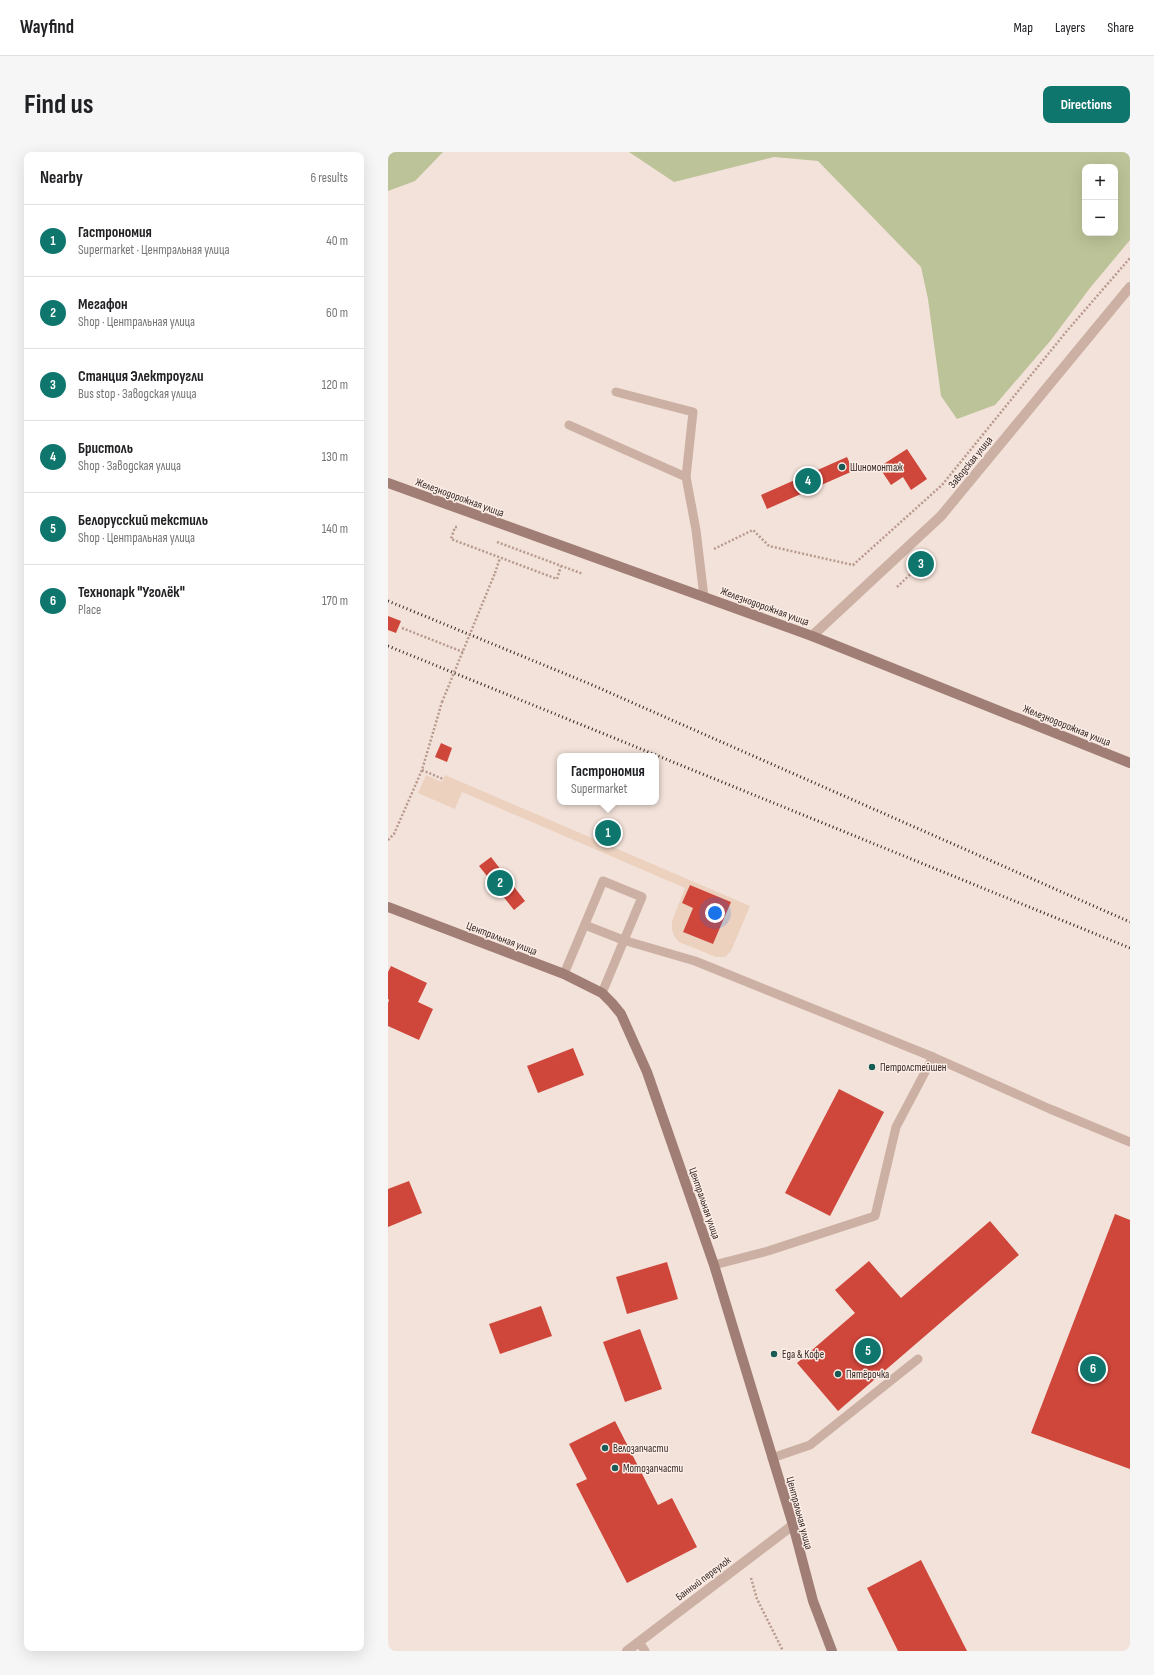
<!DOCTYPE html>
<html lang="en">
<head>
<meta charset="utf-8">
<style>
  :root { --surface:#fff; --page:#f6f6f6; --text:#202124; --muted:#757577; --line:#e0e0e0; --accent:#0f766e }
  body { margin:0; font-family:"Sofia Sans Condensed",sans-serif; background:var(--page); color:var(--text) }
  .controls { position:absolute; right:12px; top:12px; display:grid; overflow:hidden; border-radius:8px; box-shadow:0 4px 16px #0002 }
  .controls button { width:36px; height:36px; display:grid; place-items:center; padding:0; border:0; border-bottom:1px solid var(--line); background:var(--surface); color:var(--text); font:20px sans-serif }
  .you { position:absolute; left:327px; top:761px; width:14px; height:14px; margin:-10px; border:3px solid #fff; border-radius:50%; background:#1a73e8; box-shadow:0 0 0 6px #1a73e833 }
  .badge { display:grid; place-items:center; width:26px; height:26px; border-radius:50%; background:var(--accent); color:#fff; font-size:13px; font-weight:700 }
  .pin { position:absolute; translate:-50% -50%; border:2px solid #fff; box-shadow:0 1px 4px #0006 }
  .popup { position:absolute; left:169px; top:601px; width:102px; height:52px; box-sizing:border-box; display:grid; place-content:center; border-radius:8px; background:var(--surface); filter:drop-shadow(0 1px 3px #0005); font-size:13px; white-space:nowrap; color:var(--muted) }
  .popup b { font-size:15px; color:var(--text) }
  .popup::after { content:''; position:absolute; left:50%; top:100%; margin-left:-8px; border:8px solid transparent; border-top-color:var(--surface) }
  .list { margin:0; padding:0; list-style:none }
  h2 { display:flex; justify-content:space-between; align-items:center; height:52px; margin:0; padding:0 16px; font-size:17px }
  h2 small { font-size:13px; font-weight:400; color:var(--muted) }
  .list li { display:grid; grid-template-columns:26px 1fr auto; gap:12px; align-items:center; box-sizing:border-box; height:72px; padding:0 16px; border-top:1px solid var(--line) }
  .list b { display:block; font-size:15px; white-space:nowrap }
  .list p { margin:0; font-size:13px; white-space:nowrap; color:var(--muted) }
  .list em { font-size:13px; font-style:normal; color:var(--muted) }
  .map { position:relative; flex:none; width:742px; height:1499px; overflow:hidden; border-radius:8px }
  header { display:flex; align-items:center; gap:24px; box-sizing:border-box; height:56px; padding:0 20px; background:var(--surface); border-bottom:1px solid var(--line) }
  header strong { font-size:19px }
  nav { display:flex; gap:22px; margin-inline-start:auto; font-size:14px }
  .intro { display:flex; align-items:center; justify-content:space-between; box-sizing:border-box; height:96px; padding:0 24px }
  h1 { margin:0; font-size:28px }
  .button { padding:10px 18px; border-radius:8px; background:var(--accent); color:#fff; font-size:14px; font-weight:700 }
  main { display:flex; gap:24px; padding:0 24px }
  aside { flex:1; background:var(--surface); border-radius:8px; box-shadow:0 4px 16px #0002 }
  .map>svg:first-child { display:block }
</style>
</head>
<body>
<header>
<strong>Wayfind</strong>
<nav><a>Map</a><a>Layers</a><a>Share</a></nav>
</header>
<div class="intro"><h1>Find us</h1><a class="button">Directions</a></div>
<main>
<aside>
<h2>Nearby<small>6 results</small></h2>
<ul class="list">
<li><span class="badge">1</span><div><b>Гастрономия</b><p>Supermarket · Центральная улица</p></div><em>40 m</em></li>
<li><span class="badge">2</span><div><b>Мегафон</b><p>Shop · Центральная улица</p></div><em>60 m</em></li>
<li><span class="badge">3</span><div><b>Станция Электроугли</b><p>Bus stop · Заводская улица</p></div><em>120 m</em></li>
<li><span class="badge">4</span><div><b>Бристоль</b><p>Shop · Заводская улица</p></div><em>130 m</em></li>
<li><span class="badge">5</span><div><b>Белорусский текстиль</b><p>Shop · Центральная улица</p></div><em>140 m</em></li>
<li><span class="badge">6</span><div><b>Технопарк &quot;Уголёк&quot;</b><p>Place</p></div><em>170 m</em></li>
</ul>
</aside>
<div class="map">
<svg width="742" height="1499" viewBox="0 0 742 1499">
  <rect width="100%" height="100%" fill="#f3e2d9"/>
  <g fill="#bcc398" fill-rule="evenodd">
    <path d="M0 0H55L27 29 0 39Z"/>
    <path d="M241 0H742V88L702 136 663 188 607 253 569 267 553 244 540 147 533 115 430 9 386 5 286 30ZM697 15H727V81H697Z"/>
  </g>
  <path fill="#ecd1bf" fill-rule="evenodd" d="M38 623 54 630 57 623 362 754 343 799 337 805H328L291 790 286 784 284 778V769L297 736 74 640 67 657 30 641ZM302 733 343 750 325 792 295 780 305 756 294 751Z"/>
  <g fill="#cf463b">
    <path d="M519 297 539 327 523 338 515 325 503 333 491 315Z"/>
    <path d="M459 305 465 319 379 357 373 343Z"/>
    <path d="M0 464 13 469 8 481 0 478Z"/>
    <path d="M53 591 64 596 59 610 47 605Z"/>
    <path d="M103 705 137 749 126 758 91 714Z"/>
    <path d="M302 733 343 750 325 792 295 780 305 756 294 751Z"/>
    <path d="M3 814 39 831 30 850 45 857 31 888 0 874V851L1 848 0 847V820Z"/>
    <path d="M185 896 196 923 150 941 139 914Z"/>
    <path d="M451 937 496 960 442 1064 397 1041Z"/>
    <path d="M21 1029 34 1061 0 1075V1037Z"/>
    <path d="M727 1062 742 1068V1317L643 1281Z"/>
    <path d="M602 1069 631 1103 450 1259 409 1211 467 1161 447 1138 481 1109 513 1146Z"/>
    <path d="M279 1110 290 1147 239 1162 228 1125Z"/>
    <path d="M153 1154 164 1184 112 1202 101 1172Z"/>
    <path d="M252 1177 274 1237 237 1250 215 1190Z"/>
    <path d="M227 1269 270 1353 284 1346 309 1395 239 1431 188 1332 199 1327 181 1292Z"/>
    <path d="M533 1408 579 1499H510L479 1436Z"/>
  </g>
  <g fill="none" stroke-linecap="round" stroke-linejoin="round">
    <g stroke="#b8998e" stroke-width="2.5" stroke-dasharray="2 2" stroke-linecap="butt">
      <path d="M69 375H67L63 387 169 427 173 414"/>
      <path d="M109 390 195 422"/>
      <path d="M326 397 365 378 381 394 465 413 554 333 678 180 742 106"/>
      <path d="M107 421 112 406"/>
      <path d="M509 435 533 412"/>
      <path d="M14 476 75 500"/>
      <path d="M34 618 55 627"/>
      <path d="M0 688 6 682 34 618 54 550"/>
      <path d="M363 1426 369 1447 395 1499"/>
    </g>
    <g stroke="#ccb0a4" stroke-width="9">
      <path d="M228 240 305 260 298 325"/>
      <path d="M181 273 298 325 308 378 316 445"/>
      <path d="M197 773 235 788 307 809 545 905 662 957 742 990"/>
      <path d="M176 822 215 729 254 745 214 841"/>
      <path d="M326 1113 380 1099 487 1064 508 975 545 905"/>
      <path d="M384 1306 422 1293 530 1207"/>
      <path d="M251 1490 257 1499"/>
    </g>
    <path stroke="#ccb0a4" stroke-width="10" d="M239 1499 405 1373"/>
    <path stroke="#ccb0a4" stroke-width="10" d="M424 484 553 364 742 135"/>
    <g stroke="#a07e75" stroke-width="10">
      <path d="M0 331 424 484 742 611"/>
      <path d="M0 755 176 822 214 841 224 851 233 862 259 920 326 1113 405 1373 425 1449 444 1499"/>
    </g>
    <g stroke="#372926" stroke-width="3" stroke-dasharray="1 3" stroke-linecap="butt">
      <path d="M0 449 202 532 742 770"/>
      <path d="M0 494 742 796"/>
    </g>
    <path stroke="#b8998e" stroke-width="2.5" stroke-dasharray="2 2" stroke-linecap="butt" d="M54 550 107 421"/>
  </g>
  <g fill="#195b55" stroke="#fbede6" stroke-width="1.5">
    <circle cx="454" cy="315" r="4"/>
    <circle cx="484" cy="915" r="4"/>
    <circle cx="386" cy="1202" r="4"/>
    <circle cx="450" cy="1222" r="4"/>
    <circle cx="217" cy="1296" r="4"/>
    <circle cx="227" cy="1316" r="4"/>
  </g>
  <g text-anchor="middle" stroke-width="3" stroke-linejoin="round" paint-order="stroke">
    <g font-size="11" fill="#372926" stroke="#fbede6">
      <text transform="translate(582 310) rotate(-51)" y="4">Заводская улица</text>
      <text transform="translate(72 345) rotate(20)" y="4">Железнодорожная улица</text>
      <text transform="translate(377 454) rotate(20)" y="4">Железнодорожная улица</text>
      <text transform="translate(679 573) rotate(22)" y="4">Железнодорожная улица</text>
      <text transform="translate(114 786) rotate(21)" y="4">Центральная улица</text>
      <text transform="translate(317 1051) rotate(71)" y="4">Центральная улица</text>
      <text transform="translate(412 1361) rotate(75)" y="4">Центральная улица</text>
      <text transform="translate(315 1426) rotate(-37)" y="4">Банный переулок</text>
    </g>
    <g font-size="11" fill="#372926" stroke="#fbede6" text-anchor="start">
      <text x="462" y="319">Шиномонтаж</text>
      <text x="492" y="919">Петролстейшен</text>
      <text x="394" y="1206">Еда &amp; Кофе</text>
      <text x="458" y="1226">Пятёрочка</text>
      <text x="225" y="1300">Велозапчасти</text>
      <text x="235" y="1320">Мотозапчасти</text>
    </g>
  </g>
</svg>
<div class="controls">
<button>+</button>
<button>−</button>
</div>
<div class="you"></div>
<div class="pin badge" style="left:220px;top:681px">1</div>
<div class="popup"><b>Гастрономия</b>Supermarket</div>
<div class="pin badge" style="left:112px;top:731px">2</div>
<div class="pin badge" style="left:533px;top:412px">3</div>
<div class="pin badge" style="left:420px;top:329px">4</div>
<div class="pin badge" style="left:480px;top:1199px">5</div>
<div class="pin badge" style="left:705px;top:1217px">6</div>
</div>
</main>
</body>
</html>
